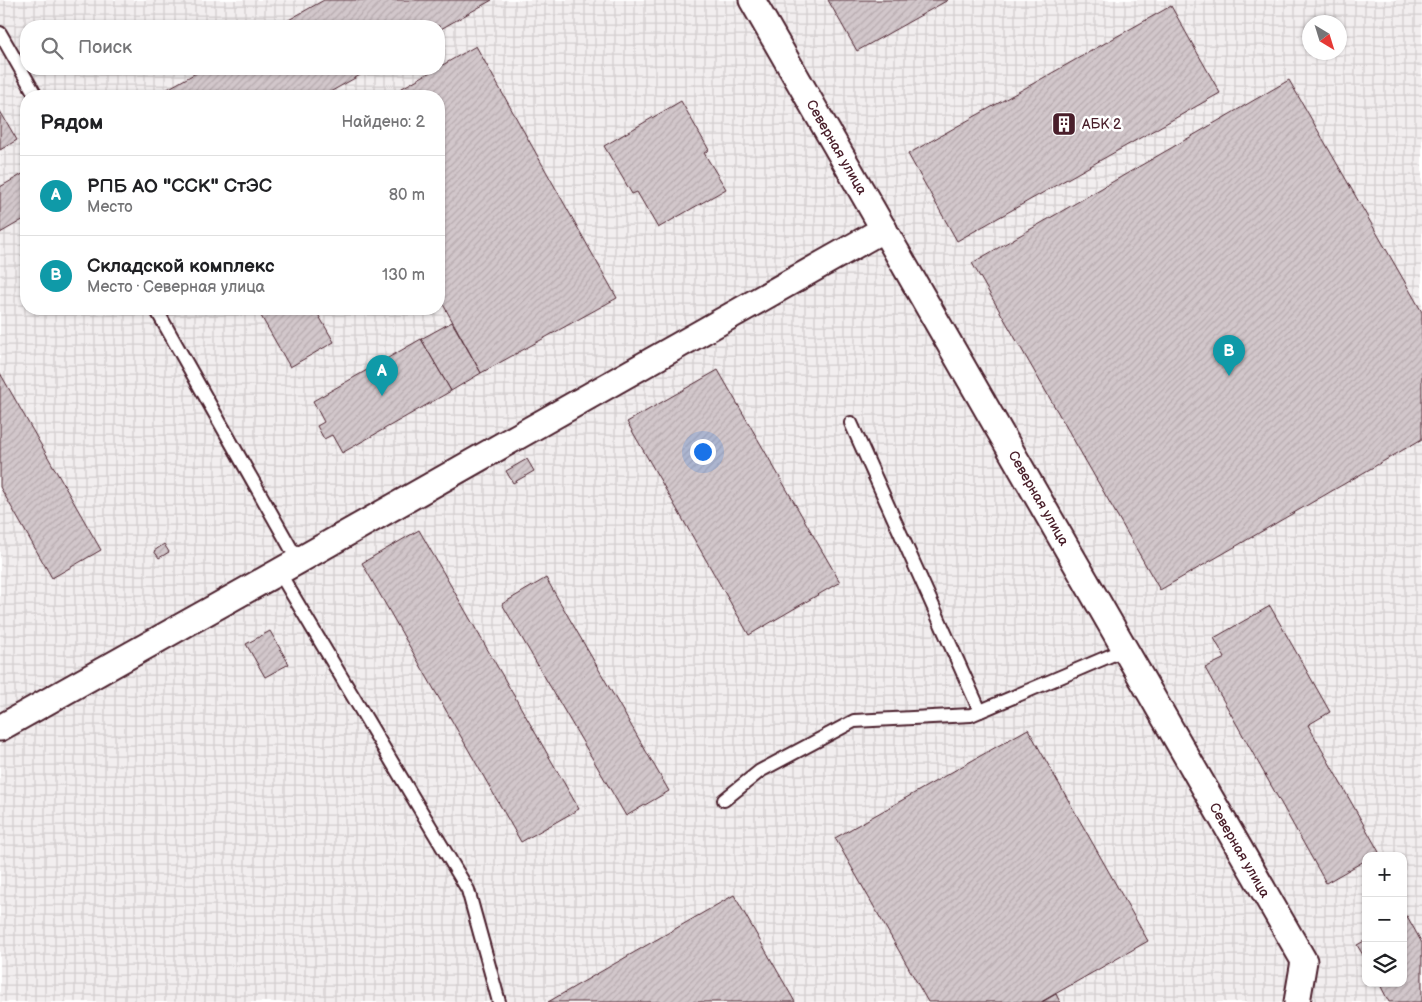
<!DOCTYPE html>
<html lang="ru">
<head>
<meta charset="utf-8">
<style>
  :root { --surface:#fff; --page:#f2f2f2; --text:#202124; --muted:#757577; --line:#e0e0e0; --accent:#4a1f2b }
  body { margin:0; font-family:"Balsamiq Sans",sans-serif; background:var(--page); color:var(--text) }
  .controls { position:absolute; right:15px; bottom:15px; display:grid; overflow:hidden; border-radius:10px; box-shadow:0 1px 4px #0004 }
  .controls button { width:45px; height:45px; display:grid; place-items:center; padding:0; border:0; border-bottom:1px solid var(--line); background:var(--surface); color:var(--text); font:25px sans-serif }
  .compass { position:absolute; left:1302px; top:15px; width:45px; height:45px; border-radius:50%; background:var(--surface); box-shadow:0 1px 4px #0004; rotate:142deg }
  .you { position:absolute; left:702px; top:451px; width:18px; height:18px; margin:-12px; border:4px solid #fff; border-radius:50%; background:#1a73e8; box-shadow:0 0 0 8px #1a73e833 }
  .badge { display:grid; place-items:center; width:32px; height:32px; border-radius:50%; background:var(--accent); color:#fff; font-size:16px; font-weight:700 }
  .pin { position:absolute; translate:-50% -41px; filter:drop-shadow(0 1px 2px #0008) }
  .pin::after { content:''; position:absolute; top:26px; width:18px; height:15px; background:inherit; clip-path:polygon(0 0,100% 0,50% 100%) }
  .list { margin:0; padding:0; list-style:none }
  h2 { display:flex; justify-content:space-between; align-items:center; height:65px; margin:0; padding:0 20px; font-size:21px }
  h2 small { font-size:16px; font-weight:400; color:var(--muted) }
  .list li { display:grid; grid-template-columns:32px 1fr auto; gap:15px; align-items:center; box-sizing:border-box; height:80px; padding:0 20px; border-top:1px solid var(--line) }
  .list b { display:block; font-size:19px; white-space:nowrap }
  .list p { margin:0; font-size:16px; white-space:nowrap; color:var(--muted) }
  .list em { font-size:16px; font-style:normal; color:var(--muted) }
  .icon { flex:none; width:28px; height:28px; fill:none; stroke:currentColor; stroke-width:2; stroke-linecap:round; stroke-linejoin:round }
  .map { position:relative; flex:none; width:1422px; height:1002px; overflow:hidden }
  .search { position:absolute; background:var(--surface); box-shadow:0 1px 4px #0004; left:20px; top:20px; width:425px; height:55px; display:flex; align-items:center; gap:12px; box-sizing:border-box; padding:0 18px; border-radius:20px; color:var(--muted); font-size:19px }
  .panel { position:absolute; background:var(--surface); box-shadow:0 1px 4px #0004; left:20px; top:90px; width:425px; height:225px; border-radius:20px }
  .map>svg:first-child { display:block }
</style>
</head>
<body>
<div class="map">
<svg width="1422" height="1002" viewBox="0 0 1422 1002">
  <defs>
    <pattern id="industrial-grid" width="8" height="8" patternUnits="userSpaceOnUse" patternTransform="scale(1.25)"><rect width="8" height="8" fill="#f2eeef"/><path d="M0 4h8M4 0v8" fill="none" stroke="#d1cccd"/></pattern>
    <pattern id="building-hatch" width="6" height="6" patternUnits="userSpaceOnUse" patternTransform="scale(1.25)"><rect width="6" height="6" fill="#d2c7cb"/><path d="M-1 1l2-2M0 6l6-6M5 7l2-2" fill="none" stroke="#b6aaae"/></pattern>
  </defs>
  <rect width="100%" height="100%" fill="#fff"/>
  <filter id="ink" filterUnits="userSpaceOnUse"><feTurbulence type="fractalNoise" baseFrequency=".02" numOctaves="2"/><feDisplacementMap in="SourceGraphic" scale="10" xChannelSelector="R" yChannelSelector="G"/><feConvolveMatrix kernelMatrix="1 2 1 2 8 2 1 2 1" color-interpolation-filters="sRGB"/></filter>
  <g filter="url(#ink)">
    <path fill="url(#industrial-grid)" fill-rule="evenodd" d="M0 0H1422V1002H0ZM1310 22H1340V52H1310ZM26 26H439V69H26ZM26 96H439V309H26ZM1366 856H1403V983H1366Z"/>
    <g fill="url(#building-hatch)" stroke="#4a1f2b">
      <path d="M324 0H492L439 30V26H278Z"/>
      <path d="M828 0H948L857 51Z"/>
      <path d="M1171 6 1220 93 957 241 908 154Z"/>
      <path d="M476 46 617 298 481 373 439 297V96H388Z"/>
      <path d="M203 69H371L323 96H155Z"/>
      <path d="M1289 80 1422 312V439L1160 590 972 263Z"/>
      <path d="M681 101 709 150 704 153 726 189 658 228 637 192 632 194 604 146Z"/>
      <path d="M0 111 17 140 0 150Z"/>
      <path d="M26 172V218L0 233V187Z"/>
      <path d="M257 309H315L334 342 290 367Z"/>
      <path d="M452 322 481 373 451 391 421 339Z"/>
      <path d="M421 339 451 391 342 453 332 435 324 439 317 426 324 422 313 401Z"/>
      <path d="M718 370 840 582 749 635 627 422Z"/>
      <path d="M0 373 101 550 52 578 0 487Z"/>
      <path d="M527 459 534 471 513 483 506 471Z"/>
      <path d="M419 530 579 809 521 842 362 563Z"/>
      <path d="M164 544 169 552 159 558 154 551Z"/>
      <path d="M546 578 669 791 626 816 502 604Z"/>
      <path d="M1270 606 1330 712 1308 725 1379 852 1374 856H1366V860L1326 883 1205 668 1225 658 1214 638Z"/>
      <path d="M270 631 289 664 265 677 246 644Z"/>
      <path d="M1028 729 1148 941 1041 1002H928L835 838Z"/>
      <path d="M734 895 795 1002H548Z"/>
      <path d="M1407 916 1422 943V1002H1389L1379 983H1403V918Z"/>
      <path d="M1366 940V960L1357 945Z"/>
      <path d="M1056 994 1060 1002H1042Z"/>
    </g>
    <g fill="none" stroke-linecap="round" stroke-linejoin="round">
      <defs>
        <g id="service">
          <path d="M0 33 36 96"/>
          <path d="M156 309 298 561"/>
          <path d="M851 423 980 711"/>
          <path d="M279 572 468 890 499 1002"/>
          <path d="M724 800 760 771 854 721 971 715 1126 649"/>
        </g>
        <g id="minor">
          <path d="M752 0 1304 961 1297 1002"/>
          <path d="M0 728 298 561 884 229"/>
        </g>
      </defs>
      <use href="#service" stroke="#4a1f2b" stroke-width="16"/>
      <use href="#minor" stroke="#4a1f2b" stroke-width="29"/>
      <use href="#service" stroke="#fff" stroke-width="12"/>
      <use href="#minor" stroke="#fff" stroke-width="25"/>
    </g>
  </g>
  <defs>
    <symbol id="building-square" viewBox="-11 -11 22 22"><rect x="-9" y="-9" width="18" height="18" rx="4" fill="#4a1f2b" stroke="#fff"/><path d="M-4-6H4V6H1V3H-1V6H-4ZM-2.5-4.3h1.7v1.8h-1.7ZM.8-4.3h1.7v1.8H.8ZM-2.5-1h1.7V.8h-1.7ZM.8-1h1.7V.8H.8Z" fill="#fff"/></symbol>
  </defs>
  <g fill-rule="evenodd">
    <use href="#building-square" x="1050" y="110" width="28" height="28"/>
  </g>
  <g text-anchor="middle" stroke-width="5" stroke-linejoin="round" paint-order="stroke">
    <g font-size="14" fill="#4a1f2b" stroke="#fff" text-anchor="start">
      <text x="1082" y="129">АБК 2</text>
    </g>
    <g font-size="14" fill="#4a1f2b" stroke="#fff">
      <text transform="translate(837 147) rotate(60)" y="5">Северная улица</text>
      <text transform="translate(1039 498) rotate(60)" y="5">Северная улица</text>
      <text transform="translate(1240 850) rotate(60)" y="5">Северная улица</text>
    </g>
  </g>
</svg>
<div class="controls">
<button>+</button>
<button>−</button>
<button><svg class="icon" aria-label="layers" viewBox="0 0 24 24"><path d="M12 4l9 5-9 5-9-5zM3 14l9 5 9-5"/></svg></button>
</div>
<svg class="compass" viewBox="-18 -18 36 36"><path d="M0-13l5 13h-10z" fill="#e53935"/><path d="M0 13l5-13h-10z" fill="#757577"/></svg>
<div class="you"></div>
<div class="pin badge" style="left:382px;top:396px;background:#0f9aa8">A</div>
<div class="pin badge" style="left:1229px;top:376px;background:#0f9aa8">B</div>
<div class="search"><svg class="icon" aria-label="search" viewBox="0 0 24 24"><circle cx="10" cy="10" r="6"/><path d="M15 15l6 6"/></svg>Поиск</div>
<section class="panel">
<h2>Рядом<small>Найдено: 2</small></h2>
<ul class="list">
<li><span class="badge" style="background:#0f9aa8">A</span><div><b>РПБ АО &quot;ССК&quot; СтЭС</b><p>Место</p></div><em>80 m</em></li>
<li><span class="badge" style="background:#0f9aa8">B</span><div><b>Складской комплекс</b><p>Место · Северная улица</p></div><em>130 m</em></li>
</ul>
</section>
</div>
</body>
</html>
